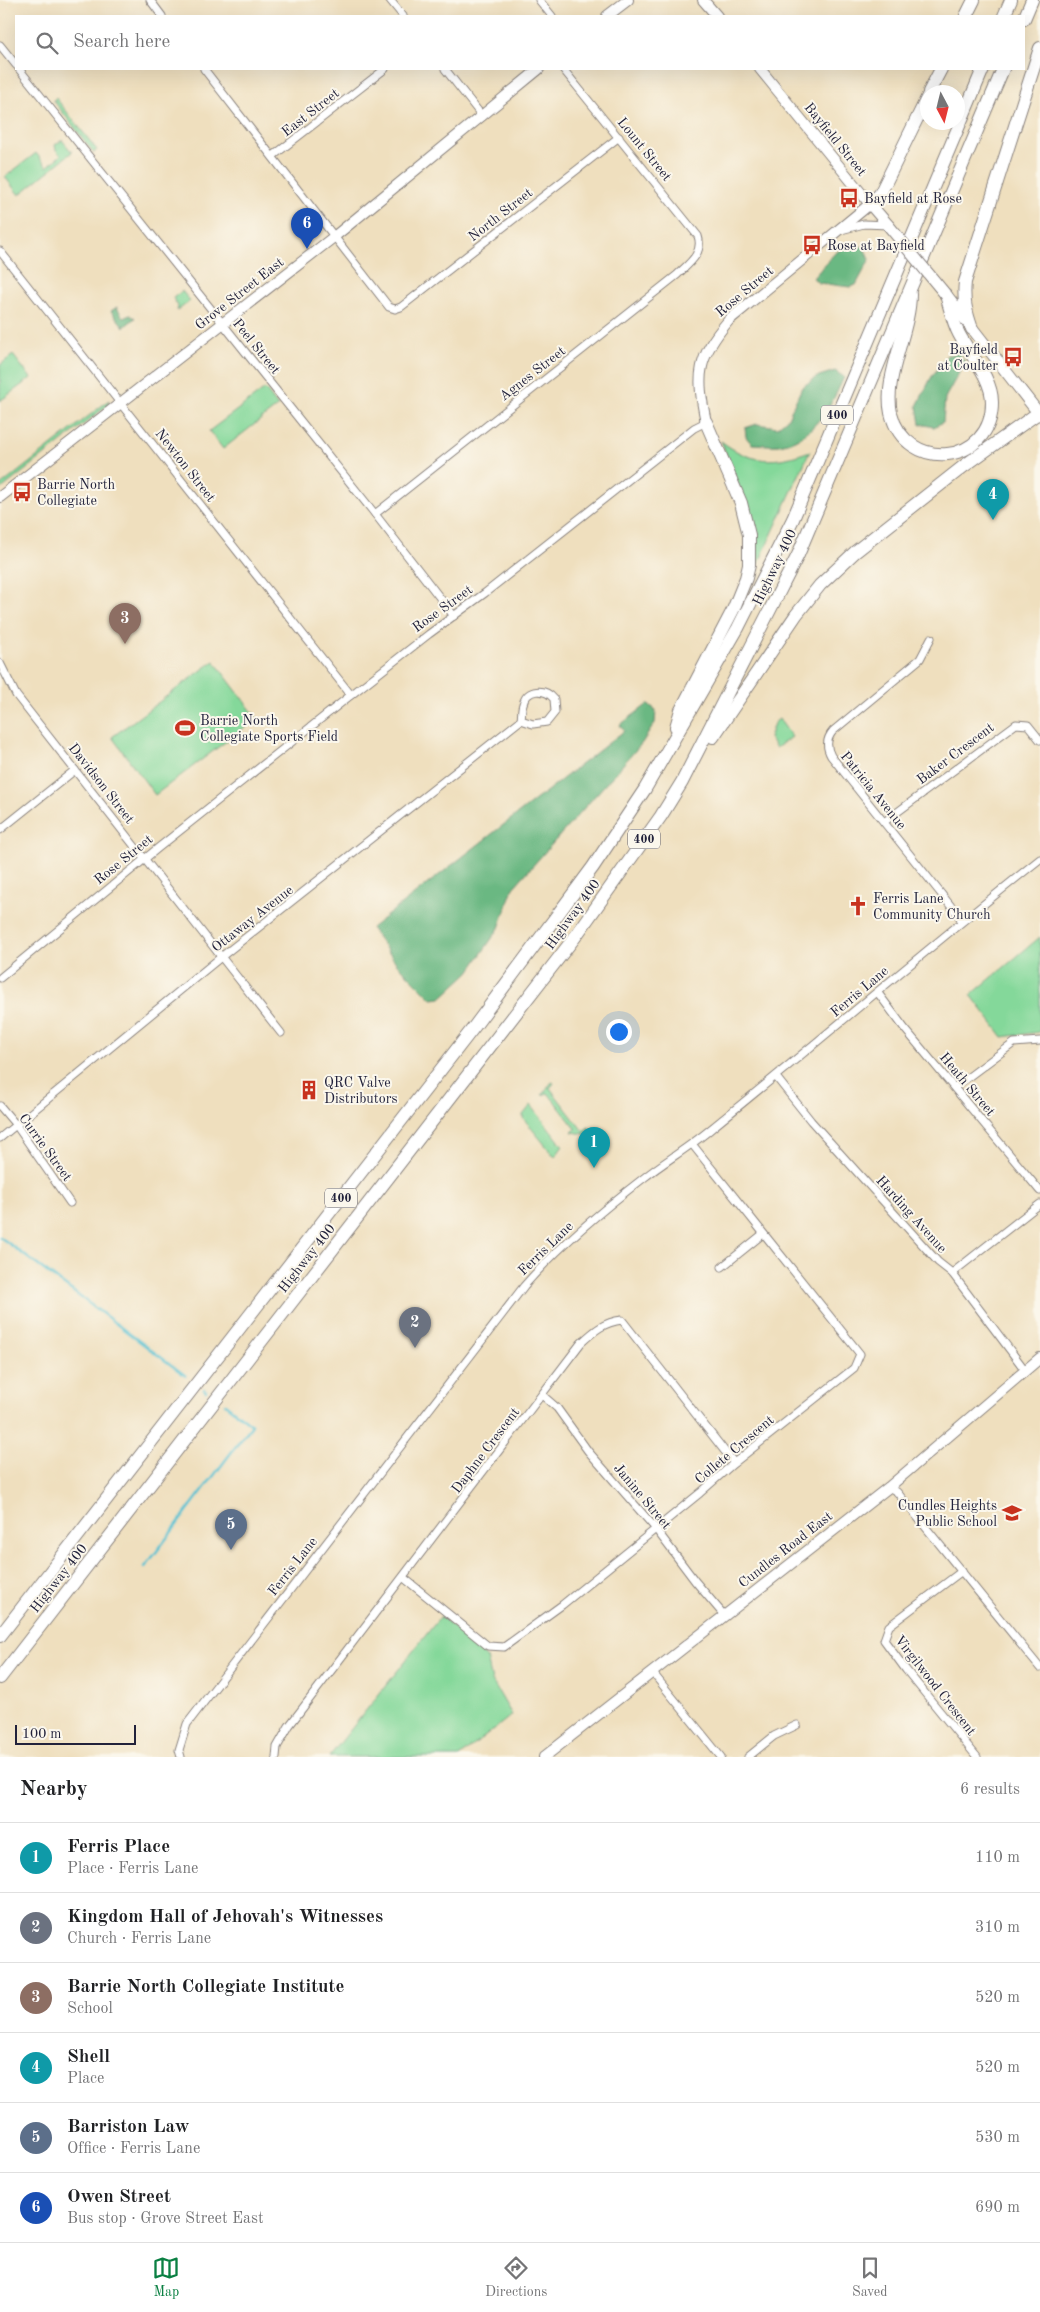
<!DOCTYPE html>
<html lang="en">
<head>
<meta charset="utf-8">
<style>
  :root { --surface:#fff; --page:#f2f2f2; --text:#202124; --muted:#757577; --line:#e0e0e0; --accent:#0b8043 }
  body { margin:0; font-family:"Old Standard TT",serif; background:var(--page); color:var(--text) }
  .compass { position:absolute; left:920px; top:85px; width:45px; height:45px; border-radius:50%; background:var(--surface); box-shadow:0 5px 20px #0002; rotate:173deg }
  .scale { position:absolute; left:15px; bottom:12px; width:121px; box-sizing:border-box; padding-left:5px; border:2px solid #22223b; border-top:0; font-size:14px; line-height:18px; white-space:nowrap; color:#22223b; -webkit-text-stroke:4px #fbf7ec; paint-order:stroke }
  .you { position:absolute; left:618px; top:1031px; width:18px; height:18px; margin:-12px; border:4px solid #fff; border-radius:50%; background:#1a73e8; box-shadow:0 0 0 8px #1a73e833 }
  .badge { display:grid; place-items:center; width:32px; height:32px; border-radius:50%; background:var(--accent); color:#fff; font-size:16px; font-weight:700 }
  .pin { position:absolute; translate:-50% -41px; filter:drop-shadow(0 1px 2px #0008) }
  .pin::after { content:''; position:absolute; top:26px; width:18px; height:15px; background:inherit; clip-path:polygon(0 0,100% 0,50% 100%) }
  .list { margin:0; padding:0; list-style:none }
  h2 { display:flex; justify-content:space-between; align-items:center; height:65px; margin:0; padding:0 20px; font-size:21px }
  h2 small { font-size:16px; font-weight:400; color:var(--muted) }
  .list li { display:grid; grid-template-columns:32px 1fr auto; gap:15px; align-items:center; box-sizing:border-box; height:70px; padding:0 20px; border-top:1px solid var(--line) }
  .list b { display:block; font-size:19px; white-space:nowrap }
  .list p { margin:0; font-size:16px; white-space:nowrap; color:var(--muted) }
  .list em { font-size:16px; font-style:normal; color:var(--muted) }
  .icon { flex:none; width:28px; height:28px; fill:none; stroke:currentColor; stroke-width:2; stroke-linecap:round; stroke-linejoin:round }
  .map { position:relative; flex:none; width:1040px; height:1757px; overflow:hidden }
  .search { position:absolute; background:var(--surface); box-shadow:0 5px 20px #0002; left:15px; right:15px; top:15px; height:55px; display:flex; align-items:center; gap:12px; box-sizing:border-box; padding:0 18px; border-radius:0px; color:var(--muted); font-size:19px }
  .sheet { height:485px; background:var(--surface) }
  nav { display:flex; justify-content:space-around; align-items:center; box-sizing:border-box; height:70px; border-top:1px solid var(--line); background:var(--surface); font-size:14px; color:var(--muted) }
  nav a { display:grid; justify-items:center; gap:2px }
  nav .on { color:var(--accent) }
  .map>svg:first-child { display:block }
</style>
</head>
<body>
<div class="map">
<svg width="1040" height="1757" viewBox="0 0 1040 1757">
  <rect width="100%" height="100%" fill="#fbf7ec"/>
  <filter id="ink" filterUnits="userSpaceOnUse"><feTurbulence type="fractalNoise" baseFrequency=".02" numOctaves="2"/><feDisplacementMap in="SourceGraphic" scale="10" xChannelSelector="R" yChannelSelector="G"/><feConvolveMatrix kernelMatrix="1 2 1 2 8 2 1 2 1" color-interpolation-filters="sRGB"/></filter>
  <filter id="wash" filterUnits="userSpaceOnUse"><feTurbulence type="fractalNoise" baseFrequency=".0096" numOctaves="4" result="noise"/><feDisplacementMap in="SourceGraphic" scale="20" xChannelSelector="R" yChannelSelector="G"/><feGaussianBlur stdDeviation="1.12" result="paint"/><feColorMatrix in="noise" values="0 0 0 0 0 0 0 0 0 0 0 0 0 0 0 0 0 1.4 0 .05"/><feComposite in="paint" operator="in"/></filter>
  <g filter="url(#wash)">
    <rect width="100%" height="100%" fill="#efdfbe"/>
    <g fill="#84d89a" stroke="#537d6a">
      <path d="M56 98 97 150 94 153 53 100Z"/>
      <path d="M62 140 72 152 19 195 5 177 36 153 47 167 61 155 56 150 55 145Z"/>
      <path d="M182 291 190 301 177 311 178 306 173 298Z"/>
      <path d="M13 355 31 378 0 401V365Z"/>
      <path d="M265 389 278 406 223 449 209 431Z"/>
      <path d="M109 400 108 405 0 490V486Z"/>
      <path d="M721 441C751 464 775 464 810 451L754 573V531L742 494Z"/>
      <path d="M214 661 257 718 155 795 112 737Z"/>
      <path d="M779 719 792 737 776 748 769 738 774 723Z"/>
      <path d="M1040 937V1032L1003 1037 971 995Z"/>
      <path d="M552 1082 554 1083 550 1088 583 1131 589 1127 590 1130 585 1134 572 1132 576 1129 548 1093 542 1095Z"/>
      <path d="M531 1105 563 1146 555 1157 523 1118V1115Z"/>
      <path d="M441 1616 487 1658 492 1681 512 1715 459 1757H329Z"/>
    </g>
    <g fill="#6bb882" stroke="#466d5e">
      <path d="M848 246 863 247 870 259 856 285 850 287 819 283 813 278 835 253Z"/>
      <path d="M117 307 123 318 130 315 135 318 124 327 111 311Z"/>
      <path d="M959 354 965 362 945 398 943 422 934 427 920 424 917 406 931 378 947 355Z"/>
      <path d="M835 371 844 377C832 405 812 440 779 445 771 446 760 444 752 444L746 437 745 428 757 424 777 427 788 418 802 387 819 376Z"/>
      <path d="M648 704 656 710 655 723 642 743 513 888 499 928 469 972 441 998 432 999 397 964 371 928 624 731 620 725Z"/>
    </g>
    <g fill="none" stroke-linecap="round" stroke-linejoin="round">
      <g stroke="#56c1d2" stroke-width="2.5">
        <path d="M0 1237 186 1376"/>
        <path d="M204 1389 206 1391"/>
        <path d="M145 1567 252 1425 225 1404"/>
      </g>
    </g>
  </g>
  <g filter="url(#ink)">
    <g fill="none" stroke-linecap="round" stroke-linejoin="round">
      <defs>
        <g id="street">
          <path d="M150 0 162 16"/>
          <path d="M390 0 403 16"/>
          <path d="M539 0 552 16"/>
          <path d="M0 45 16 65"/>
          <path d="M19 69 375 514 454 616"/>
          <path d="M204 69 389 307 395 309 401 307 619 137"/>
          <path d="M445 69 482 116"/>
          <path d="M273 156 385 69"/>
          <path d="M841 230 864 224 888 225"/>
          <path d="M0 251 351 695"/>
          <path d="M375 514 677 275C688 264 704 254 698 236L563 69"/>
          <path d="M931 638 920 659 833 731C826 739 826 747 831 756L962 920"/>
          <path d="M0 663 16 695 281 1033"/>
          <path d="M884 822 1016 724 1028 725 1040 740"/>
          <path d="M0 830 75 770"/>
          <path d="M0 978 158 848 351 695 429 634 485 593 694 428 706 422"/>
          <path d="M878 993 905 1029 1040 1191"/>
          <path d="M776 1077 811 1121 938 1262 952 1273 1025 1370"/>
          <path d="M955 1087 1014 1043 1040 1041"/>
          <path d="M0 1106 16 1125 70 1203"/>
          <path d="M0 1138 221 957 521 720C522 715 521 709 523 704 527 688 545 688 554 699L555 712 547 722 533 724 521 720"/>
          <path d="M722 1267 763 1234"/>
          <path d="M952 1273 1040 1204"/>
          <path d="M542 1395 557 1408 588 1451 655 1528 695 1581 723 1614"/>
          <path d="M889 1487 897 1492 1040 1668"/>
          <path d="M962 1571 889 1626 884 1640 906 1670 977 1757"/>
          <path d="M404 1578 488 1646 504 1647 562 1605 700 1493 734 1463 854 1368 860 1354 692 1144"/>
          <path d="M652 1672 721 1757"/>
          <path d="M181 1757 179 1750 187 1724 524 1286C559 1246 602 1210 645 1177 667 1160 691 1146 712 1128 822 1039 929 947 1040 859"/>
          <path d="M276 1757 277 1747 289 1726 581 1343C594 1331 604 1322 622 1320L734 1463"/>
          <path d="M748 1757 774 1736 797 1725"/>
        </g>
        <g id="secondary">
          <path d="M703 0 717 16"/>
          <path d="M607 16 628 0"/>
          <path d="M706 422C696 374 697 358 729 320L870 204 760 69"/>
          <path d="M0 497 335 236 539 69"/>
          <path d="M544 1757 889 1487 1040 1358"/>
        </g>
        <g id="primary">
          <path d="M870 204 888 225"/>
          <path d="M947 296 1040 415"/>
        </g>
        <g id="highway">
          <path d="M966 16 974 0"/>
          <path d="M1004 16 1011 0"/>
          <path d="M1024 19 1032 0"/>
          <path d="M929 92 941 69"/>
          <path d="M870 204 880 194 928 96"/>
          <path d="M910 294C910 332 883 376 891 413 906 474 993 465 992 402 992 378 970 355 959 334 953 323 950 308 946 295"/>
          <path d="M972 329C966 312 963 300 965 282L1040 48"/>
          <path d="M676 727 681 710 733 610 746 578 749 565V535L741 503 706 422"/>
          <path d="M713 737 796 615 820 585 855 552 964 466 1038 413"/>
          <path d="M0 1636 474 1027 593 867 645 789 738 628 793 519 983 69"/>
          <path d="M0 1678 575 937 661 816 682 782 798 555 1003 69"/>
        </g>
      </defs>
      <use href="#street" stroke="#88807c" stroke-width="9"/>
      <use href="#secondary" stroke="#88807c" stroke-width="12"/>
      <use href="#primary" stroke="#88807c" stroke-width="13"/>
      <use href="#highway" stroke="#88807c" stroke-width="14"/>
      <use href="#street" stroke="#fff" stroke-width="7"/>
      <use href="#secondary" stroke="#fff" stroke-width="10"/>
      <use href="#primary" stroke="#fff" stroke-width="11"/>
      <use href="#highway" stroke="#fff" stroke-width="12"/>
      <defs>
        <path id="primary-bridge" d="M888 225 946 295"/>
      </defs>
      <use href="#primary-bridge" stroke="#88807c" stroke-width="13" stroke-linecap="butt"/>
      <use href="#primary-bridge" stroke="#fff" stroke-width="11"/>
    </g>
  </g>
  <defs>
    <symbol id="bus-bare" viewBox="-9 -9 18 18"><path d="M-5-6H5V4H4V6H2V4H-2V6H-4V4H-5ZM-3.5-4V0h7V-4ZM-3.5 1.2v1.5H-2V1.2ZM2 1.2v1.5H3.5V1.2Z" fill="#c8321e" stroke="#fbf7ec" stroke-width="2.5" paint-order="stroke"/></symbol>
    <symbol id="stadium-bare" viewBox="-9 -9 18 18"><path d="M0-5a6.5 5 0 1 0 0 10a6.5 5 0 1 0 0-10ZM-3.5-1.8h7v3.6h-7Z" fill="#c8321e" stroke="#fbf7ec" stroke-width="2.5" paint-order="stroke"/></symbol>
    <symbol id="church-bare" viewBox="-9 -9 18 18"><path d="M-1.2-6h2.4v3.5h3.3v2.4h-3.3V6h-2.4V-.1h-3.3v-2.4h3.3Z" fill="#c8321e" stroke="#fbf7ec" stroke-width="2.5" paint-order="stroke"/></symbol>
    <symbol id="building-bare" viewBox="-9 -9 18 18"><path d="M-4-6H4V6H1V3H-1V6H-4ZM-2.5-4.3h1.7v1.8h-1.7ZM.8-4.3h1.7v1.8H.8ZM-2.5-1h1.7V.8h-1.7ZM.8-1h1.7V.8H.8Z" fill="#c8321e" stroke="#fbf7ec" stroke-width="2.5" paint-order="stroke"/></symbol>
    <symbol id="school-bare" viewBox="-9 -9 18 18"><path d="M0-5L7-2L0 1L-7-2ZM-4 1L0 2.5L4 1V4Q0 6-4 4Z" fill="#c8321e" stroke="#fbf7ec" stroke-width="2.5" paint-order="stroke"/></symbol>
  </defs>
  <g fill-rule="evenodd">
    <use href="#bus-bare" x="835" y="184" width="28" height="28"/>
    <use href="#bus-bare" x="798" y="231" width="28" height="28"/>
    <use href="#bus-bare" x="999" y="343" width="28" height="28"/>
    <use href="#bus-bare" x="8" y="478" width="28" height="28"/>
    <use href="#stadium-bare" x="171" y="714" width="28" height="28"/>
    <use href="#church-bare" x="844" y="892" width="28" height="28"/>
    <use href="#building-bare" x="295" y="1076" width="28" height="28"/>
    <use href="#school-bare" x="998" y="1499" width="28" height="28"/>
  </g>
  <g text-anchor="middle" stroke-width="4" stroke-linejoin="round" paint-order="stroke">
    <g fill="#fbf7ec" stroke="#636270" stroke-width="1">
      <rect x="821" y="405.5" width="32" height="19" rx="4"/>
      <rect x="628" y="829.5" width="32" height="19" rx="4"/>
      <rect x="325" y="1188.5" width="32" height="19" rx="4"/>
    </g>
    <g font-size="12" font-weight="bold" fill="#22223b">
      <text x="837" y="419">400</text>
      <text x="644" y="843">400</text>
      <text x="341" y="1202">400</text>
    </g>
    <g font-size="14" fill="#22223b" stroke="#fbf7ec">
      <text transform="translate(310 112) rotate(-38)" y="5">East Street</text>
      <text transform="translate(836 139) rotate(51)" y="5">Bayfield Street</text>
      <text transform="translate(645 149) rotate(51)" y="5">Lount Street</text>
      <text transform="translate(500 214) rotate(-38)" y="5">North Street</text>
      <text transform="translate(744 291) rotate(-40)" y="5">Rose Street</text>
      <text transform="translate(239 293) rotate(-38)" y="5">Grove Street East</text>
      <text transform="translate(257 346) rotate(51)" y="5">Peel Street</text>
      <text transform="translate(532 373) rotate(-38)" y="5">Agnes Street</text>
      <text transform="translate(186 465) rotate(52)" y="5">Newton Street</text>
      <text transform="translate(774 567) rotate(-64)" y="5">Highway 400</text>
      <text transform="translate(442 608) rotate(-36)" y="5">Rose Street</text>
      <text transform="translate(955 753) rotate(-37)" y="5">Baker Crescent</text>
      <text transform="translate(102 783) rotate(52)" y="5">Davidson Street</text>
      <text transform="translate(874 790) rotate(51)" y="5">Patricia Avenue</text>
      <text transform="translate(123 859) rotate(-39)" y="5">Rose Street</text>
      <text transform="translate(572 914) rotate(-54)" y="5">Highway 400</text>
      <text transform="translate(252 918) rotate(-38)" y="5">Ottaway Avenue</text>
      <text transform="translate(859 991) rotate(-40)" y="5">Ferris Lane</text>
      <text transform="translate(968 1084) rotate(50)" y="5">Heath Street</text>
      <text transform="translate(46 1147) rotate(54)" y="5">Currie Street</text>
      <text transform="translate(912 1214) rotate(48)" y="5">Harding Avenue</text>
      <text transform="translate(545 1248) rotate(-44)" y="5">Ferris Lane</text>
      <text transform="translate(306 1258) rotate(-52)" y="5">Highway 400</text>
      <text transform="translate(734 1449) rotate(-40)" y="5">Collete Crescent</text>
      <text transform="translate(485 1450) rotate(-53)" y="5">Daphne Crescent</text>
      <text transform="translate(643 1496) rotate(50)" y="5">Janine Street</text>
      <text transform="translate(785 1549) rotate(-38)" y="5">Cundles Road East</text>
      <text transform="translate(292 1566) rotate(-52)" y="5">Ferris Lane</text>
      <text transform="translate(58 1578) rotate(-52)" y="5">Highway 400</text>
      <text transform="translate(936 1685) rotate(52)" y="5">Virgilwood Crescent</text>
    </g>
    <g font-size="14" fill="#22223b" stroke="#fbf7ec" text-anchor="start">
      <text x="864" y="203">Bayfield at Rose</text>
      <text x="827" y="250">Rose at Bayfield</text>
      <text x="998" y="354" text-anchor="end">Bayfield<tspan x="998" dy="16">at Coulter</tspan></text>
      <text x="37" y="489">Barrie North<tspan x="37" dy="16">Collegiate</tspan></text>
      <text x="200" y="725">Barrie North<tspan x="200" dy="16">Collegiate Sports Field</tspan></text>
      <text x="873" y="903">Ferris Lane<tspan x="873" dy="16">Community Church</tspan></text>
      <text x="324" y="1087">QRC Valve<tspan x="324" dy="16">Distributors</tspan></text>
      <text x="997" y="1510" text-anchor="end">Cundles Heights<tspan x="997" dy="16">Public School</tspan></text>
    </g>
  </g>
</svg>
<svg class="compass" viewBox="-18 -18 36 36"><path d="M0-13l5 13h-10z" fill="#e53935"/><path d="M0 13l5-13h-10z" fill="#757577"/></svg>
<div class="scale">100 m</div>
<div class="you"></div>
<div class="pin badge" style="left:594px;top:1168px;background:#0f9aa8">1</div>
<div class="pin badge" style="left:415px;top:1348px;background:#6b7280">2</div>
<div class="pin badge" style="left:125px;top:644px;background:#8d6e63">3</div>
<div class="pin badge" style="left:993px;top:520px;background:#0f9aa8">4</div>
<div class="pin badge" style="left:231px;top:1550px;background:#5c6f8a">5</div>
<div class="pin badge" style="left:307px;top:249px;background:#1a4fb4">6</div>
<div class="search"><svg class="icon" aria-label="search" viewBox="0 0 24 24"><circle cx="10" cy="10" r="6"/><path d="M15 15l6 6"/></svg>Search here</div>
</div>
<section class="sheet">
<h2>Nearby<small>6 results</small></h2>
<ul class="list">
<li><span class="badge" style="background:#0f9aa8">1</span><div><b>Ferris Place</b><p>Place · Ferris Lane</p></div><em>110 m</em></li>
<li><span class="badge" style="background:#6b7280">2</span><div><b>Kingdom Hall of Jehovah's Witnesses</b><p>Church · Ferris Lane</p></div><em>310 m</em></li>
<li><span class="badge" style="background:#8d6e63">3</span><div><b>Barrie North Collegiate Institute</b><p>School</p></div><em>520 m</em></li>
<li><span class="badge" style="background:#0f9aa8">4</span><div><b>Shell</b><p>Place</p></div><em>520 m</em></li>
<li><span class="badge" style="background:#5c6f8a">5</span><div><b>Barriston Law</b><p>Office · Ferris Lane</p></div><em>530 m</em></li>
<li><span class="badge" style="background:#1a4fb4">6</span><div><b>Owen Street</b><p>Bus stop · Grove Street East</p></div><em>690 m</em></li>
</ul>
</section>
<nav>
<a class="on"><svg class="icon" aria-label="map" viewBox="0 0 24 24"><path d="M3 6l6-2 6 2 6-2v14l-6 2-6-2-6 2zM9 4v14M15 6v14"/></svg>Map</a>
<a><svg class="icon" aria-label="directions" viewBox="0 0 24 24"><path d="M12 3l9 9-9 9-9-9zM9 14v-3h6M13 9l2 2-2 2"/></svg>Directions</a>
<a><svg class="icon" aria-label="saved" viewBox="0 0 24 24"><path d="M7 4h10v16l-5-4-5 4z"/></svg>Saved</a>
</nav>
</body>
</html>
